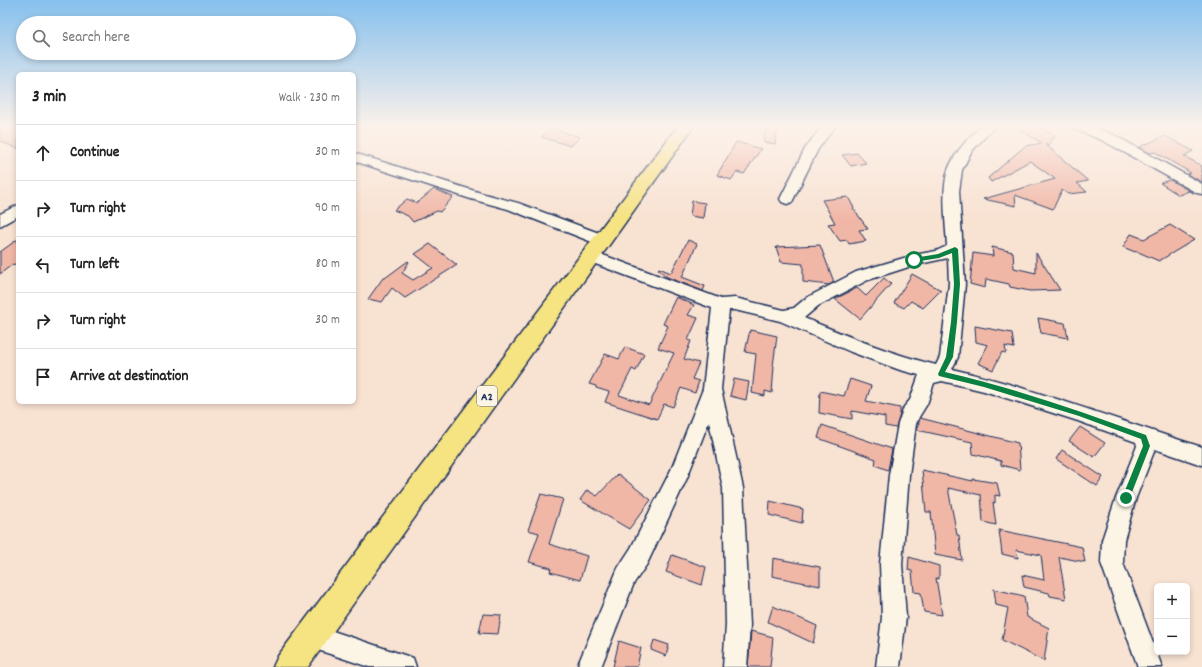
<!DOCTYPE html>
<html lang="en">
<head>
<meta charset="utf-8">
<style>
  :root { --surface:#fff; --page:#f6f6f6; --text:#222; --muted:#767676; --line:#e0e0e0 }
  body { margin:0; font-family:Dekko,sans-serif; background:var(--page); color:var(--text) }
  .controls { position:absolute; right:12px; bottom:12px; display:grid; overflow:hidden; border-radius:6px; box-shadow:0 2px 6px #0003 }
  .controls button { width:36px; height:36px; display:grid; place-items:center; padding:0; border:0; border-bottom:1px solid var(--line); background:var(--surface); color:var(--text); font:20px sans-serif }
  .stop { position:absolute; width:12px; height:12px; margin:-9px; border:3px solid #0b8043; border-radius:50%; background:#fff }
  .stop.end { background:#0b8043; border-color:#fff; box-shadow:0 1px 4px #0008 }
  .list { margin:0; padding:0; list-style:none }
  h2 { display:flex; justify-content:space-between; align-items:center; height:52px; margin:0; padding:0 16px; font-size:17px }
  h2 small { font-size:13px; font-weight:400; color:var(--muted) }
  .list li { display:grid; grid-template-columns:26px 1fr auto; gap:12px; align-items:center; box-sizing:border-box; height:56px; padding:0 16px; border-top:1px solid var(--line) }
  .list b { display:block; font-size:15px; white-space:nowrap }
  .list em { font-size:13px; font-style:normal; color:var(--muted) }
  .icon { flex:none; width:22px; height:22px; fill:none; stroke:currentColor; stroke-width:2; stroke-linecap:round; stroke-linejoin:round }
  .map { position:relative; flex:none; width:1202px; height:667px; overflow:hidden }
  .search { position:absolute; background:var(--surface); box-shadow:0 2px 6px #0003; left:16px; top:16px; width:340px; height:44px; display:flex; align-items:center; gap:10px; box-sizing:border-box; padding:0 14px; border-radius:22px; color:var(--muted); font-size:15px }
  .panel { position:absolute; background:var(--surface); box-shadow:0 2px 6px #0003; left:16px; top:72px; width:340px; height:332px; border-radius:6px }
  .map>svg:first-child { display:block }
</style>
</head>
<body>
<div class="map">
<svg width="1202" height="667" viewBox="0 0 1202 667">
  <rect width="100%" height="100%" fill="#f8e2d2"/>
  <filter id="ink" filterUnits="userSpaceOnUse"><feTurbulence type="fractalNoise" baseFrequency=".025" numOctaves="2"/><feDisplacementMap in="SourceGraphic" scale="8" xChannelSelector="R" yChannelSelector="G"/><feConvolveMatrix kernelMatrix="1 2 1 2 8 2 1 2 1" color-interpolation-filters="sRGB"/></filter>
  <g filter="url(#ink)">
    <g fill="#f0b7a7" stroke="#1b2f5e">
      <path d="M0 126H18V149L0 141Z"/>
      <path d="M766 126H778L775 144 763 142Z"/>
      <path d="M1013 126H1037L1055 136 1048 146 1045 144 1088 181 1077 183 1087 192 1068 194 1062 190 1053 209 1015 195 1016 206 983 199 1055 179 1030 161 991 182 988 178 1025 146 1042 143Z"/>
      <path d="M550 128 580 137 571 146 541 137Z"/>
      <path d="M1165 136 1193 151 1184 156 1202 166V182L1187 174 1191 173 1155 152 1150 153 1139 147Z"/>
      <path d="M736 142 761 149 744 174 737 172 731 180 717 175Z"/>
      <path d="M857 153 866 163 851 166 842 155Z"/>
      <path d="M1170 180 1193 193 1189 191 1179 195 1160 183Z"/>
      <path d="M434 189 453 197 440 212 437 211 413 222 408 216 394 210 407 199 417 203Z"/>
      <path d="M848 197 854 208H853L868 229 859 230 866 241 849 244 847 240 840 241 828 224 835 223 822 200Z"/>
      <path d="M692 201 705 203 703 218 690 216Z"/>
      <path d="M1170 225 1194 240 1159 261 1136 251 1135 252 1123 247 1131 234 1144 239Z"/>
      <path d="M18 239V265L13 264 0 274V252Z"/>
      <path d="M688 240 697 244 682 277 705 286 703 291 667 277 658 269 659 268 671 273Z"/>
      <path d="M430 244 457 265 405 298 392 288 382 302 368 299 383 278H385L408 261 409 262 402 273 413 280 433 268 415 254Z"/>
      <path d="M820 245 834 282 829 285 803 282V264L781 262 776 247Z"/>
      <path d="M992 247 1013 252 1014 268 1036 273V253L1060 290 1030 291 1010 287 1009 284 986 279 985 288 970 284 973 253 993 256Z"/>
      <path d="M912 274 941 290 923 308 911 301 904 308 894 303Z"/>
      <path d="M884 278 891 284 860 319 835 299 857 288 866 296Z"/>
      <path d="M676 297 694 305 688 315 698 318 688 340 691 341 684 359 699 363 692 379 699 381 695 393 681 388 673 407 664 404 657 419 605 402 609 392 596 388V386L589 384 605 354 619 359 625 347 644 354 636 371 632 369 619 395 649 405 674 353 658 348 668 326 663 324Z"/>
      <path d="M1038 318 1065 323 1068 338 1041 333Z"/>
      <path d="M975 326 1012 333 1014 348 1005 346 1006 353 1002 352 993 370 978 363 988 345 976 342Z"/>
      <path d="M750 330 777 336 773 366H774L772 393 765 391V396L752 393 756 354 745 352Z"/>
      <path d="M734 379 749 382 746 400 730 396Z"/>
      <path d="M850 379 871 386 866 401 900 408V414L896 428 885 426V417L852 411V419L819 413 820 391 844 396Z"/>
      <path d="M920 418 1018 443 1020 470 1001 465V461L973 454 972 442 917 430Z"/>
      <path d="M822 425 892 449 888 470 875 465 876 459 818 438Z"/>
      <path d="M1080 427 1105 443 1094 457 1069 441Z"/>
      <path d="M1062 450 1103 477 1097 486 1056 459Z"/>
      <path d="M922 470 973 481V479L997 483 1000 496 995 495V503L993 502 996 525 983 522 981 495 948 488 957 535H959L962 560 935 555 931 512H926Z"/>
      <path d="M618 474 651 500 629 529 580 500 587 490 597 496Z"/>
      <path d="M541 494 563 499 549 544 587 556 580 580 550 572 551 568 529 562 539 533 528 530Z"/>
      <path d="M770 501 803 509 802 523 769 515Z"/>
      <path d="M999 530 1082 547 1085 562 1059 557 1066 599 1050 596 1049 593 1024 587 1022 575 1044 580 1041 555 1016 550 1018 558 1002 554Z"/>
      <path d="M672 555 706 567 702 585 666 572Z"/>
      <path d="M909 557 939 566V579L936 578 942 615 924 612 921 593 914 592 912 571 908 570Z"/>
      <path d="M773 558 820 567V586L772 576Z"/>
      <path d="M994 589 1024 596 1027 617 1049 628 1044 661 1002 640 1008 608 996 605Z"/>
      <path d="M773 606 817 626 813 643 768 622Z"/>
      <path d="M483 614 501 615 498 634 479 633Z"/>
      <path d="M751 631 773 637 770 667H748Z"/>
      <path d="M654 640 669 645 666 656 651 650Z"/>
      <path d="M619 641 641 648 637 667H613Z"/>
    </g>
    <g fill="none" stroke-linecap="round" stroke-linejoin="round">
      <defs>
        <g id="street">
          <path d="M822 126H835L818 149 792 202 787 204 782 202 780 199 805 149Z"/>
          <path d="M982 126H995L971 152 962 170 959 191 965 284 958 357 952 369C1037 389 1119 421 1202 447V465L1155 449 1136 498 1124 540 1123 563 1162 667H1138L1101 563 1102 540 1116 498 1137 446 1136 442 1078 421 984 391 942 381 934 383 927 404 919 417 916 424 909 475 902 564 906 617 900 667H876L882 617 880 564 889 475 898 424 904 407 910 400 919 375 900 370 851 352 780 321 735 310H729L721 389 743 488 750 625 747 667H723L726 625 723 488 709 421 687 478 647 564 634 583 601 667H577L618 568 631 548 671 470 703 389 712 308 585 260 582 256 585 252 590 251 595 252 721 299 735 298 784 310 794 308 806 298 856 272 914 255 936 251 947 246C946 224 941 191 948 170 955 152 968 138 982 126ZM948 258 949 284 940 357 936 365C890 354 848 336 804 318L818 306 868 280 915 265Z"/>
          <path d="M1073 126H1090L1114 135 1202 184V194L1197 193 1104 141 1075 129Z"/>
          <path d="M354 153 481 193 518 203 607 236 610 240 607 244 602 245 597 244 508 209 471 199 354 161Z"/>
          <path d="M18 205V216L0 226V214Z"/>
          <path d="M312 624 404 655 413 658 416 667H369L312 648 304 644 300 636 304 628Z"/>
        </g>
        <path id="highway" d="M678 126H694L308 667H273L278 656Z"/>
      </defs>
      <use href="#street" stroke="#1b2f5e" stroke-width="3"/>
      <use href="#highway" stroke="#1b2f5e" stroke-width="3"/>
      <use href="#street" fill="#fcf5e5" fill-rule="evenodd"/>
      <use href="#highway" fill="#f6e381" fill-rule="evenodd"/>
    </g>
  </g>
  <linearGradient id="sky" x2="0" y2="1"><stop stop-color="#86c0ed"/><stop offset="0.58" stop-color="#fcf2eb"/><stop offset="1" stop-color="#fcf2eb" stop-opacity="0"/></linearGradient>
  <rect width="1202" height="219" fill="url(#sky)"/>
  <path fill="#0b8043" d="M955 247 958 249 960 284 957 322 953 357 945 372C1014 388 1080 411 1146 435L1150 446 1129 500 1126 501 1122 498 1143 446 1141 439 1079 416 984 387 939 376 938 374 946 357 951 322 954 284 952 253 939 258 914 262 911 260 914 258 938 254Z"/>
  <g text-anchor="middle" stroke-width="3" stroke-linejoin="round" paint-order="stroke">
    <rect fill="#fcf5e5" stroke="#5e6a86" stroke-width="1" x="477" y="386" width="20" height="20" rx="3"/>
    <g font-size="12" font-weight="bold" fill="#1b2f5e">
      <text x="487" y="400">A2</text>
    </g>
  </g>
</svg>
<div class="controls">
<button>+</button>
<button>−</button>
</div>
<div class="stop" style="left:914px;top:260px"></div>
<div class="stop end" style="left:1126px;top:498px"></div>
<div class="search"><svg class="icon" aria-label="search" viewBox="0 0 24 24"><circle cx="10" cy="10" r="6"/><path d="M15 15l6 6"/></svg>Search here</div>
<section class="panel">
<h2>3 min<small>Walk · 230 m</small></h2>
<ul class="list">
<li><svg class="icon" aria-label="ahead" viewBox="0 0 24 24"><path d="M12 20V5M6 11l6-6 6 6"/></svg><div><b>Continue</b></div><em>30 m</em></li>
<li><svg class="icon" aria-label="right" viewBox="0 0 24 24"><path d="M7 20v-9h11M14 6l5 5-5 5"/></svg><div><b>Turn right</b></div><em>90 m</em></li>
<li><svg class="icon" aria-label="left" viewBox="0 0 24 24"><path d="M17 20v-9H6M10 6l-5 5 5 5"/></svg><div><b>Turn left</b></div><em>80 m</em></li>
<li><svg class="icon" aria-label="right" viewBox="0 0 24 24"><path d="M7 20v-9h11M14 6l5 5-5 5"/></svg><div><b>Turn right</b></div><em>30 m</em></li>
<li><svg class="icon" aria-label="arrive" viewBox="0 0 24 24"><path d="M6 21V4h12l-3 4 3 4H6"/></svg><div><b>Arrive at destination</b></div></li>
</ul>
</section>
</div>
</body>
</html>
